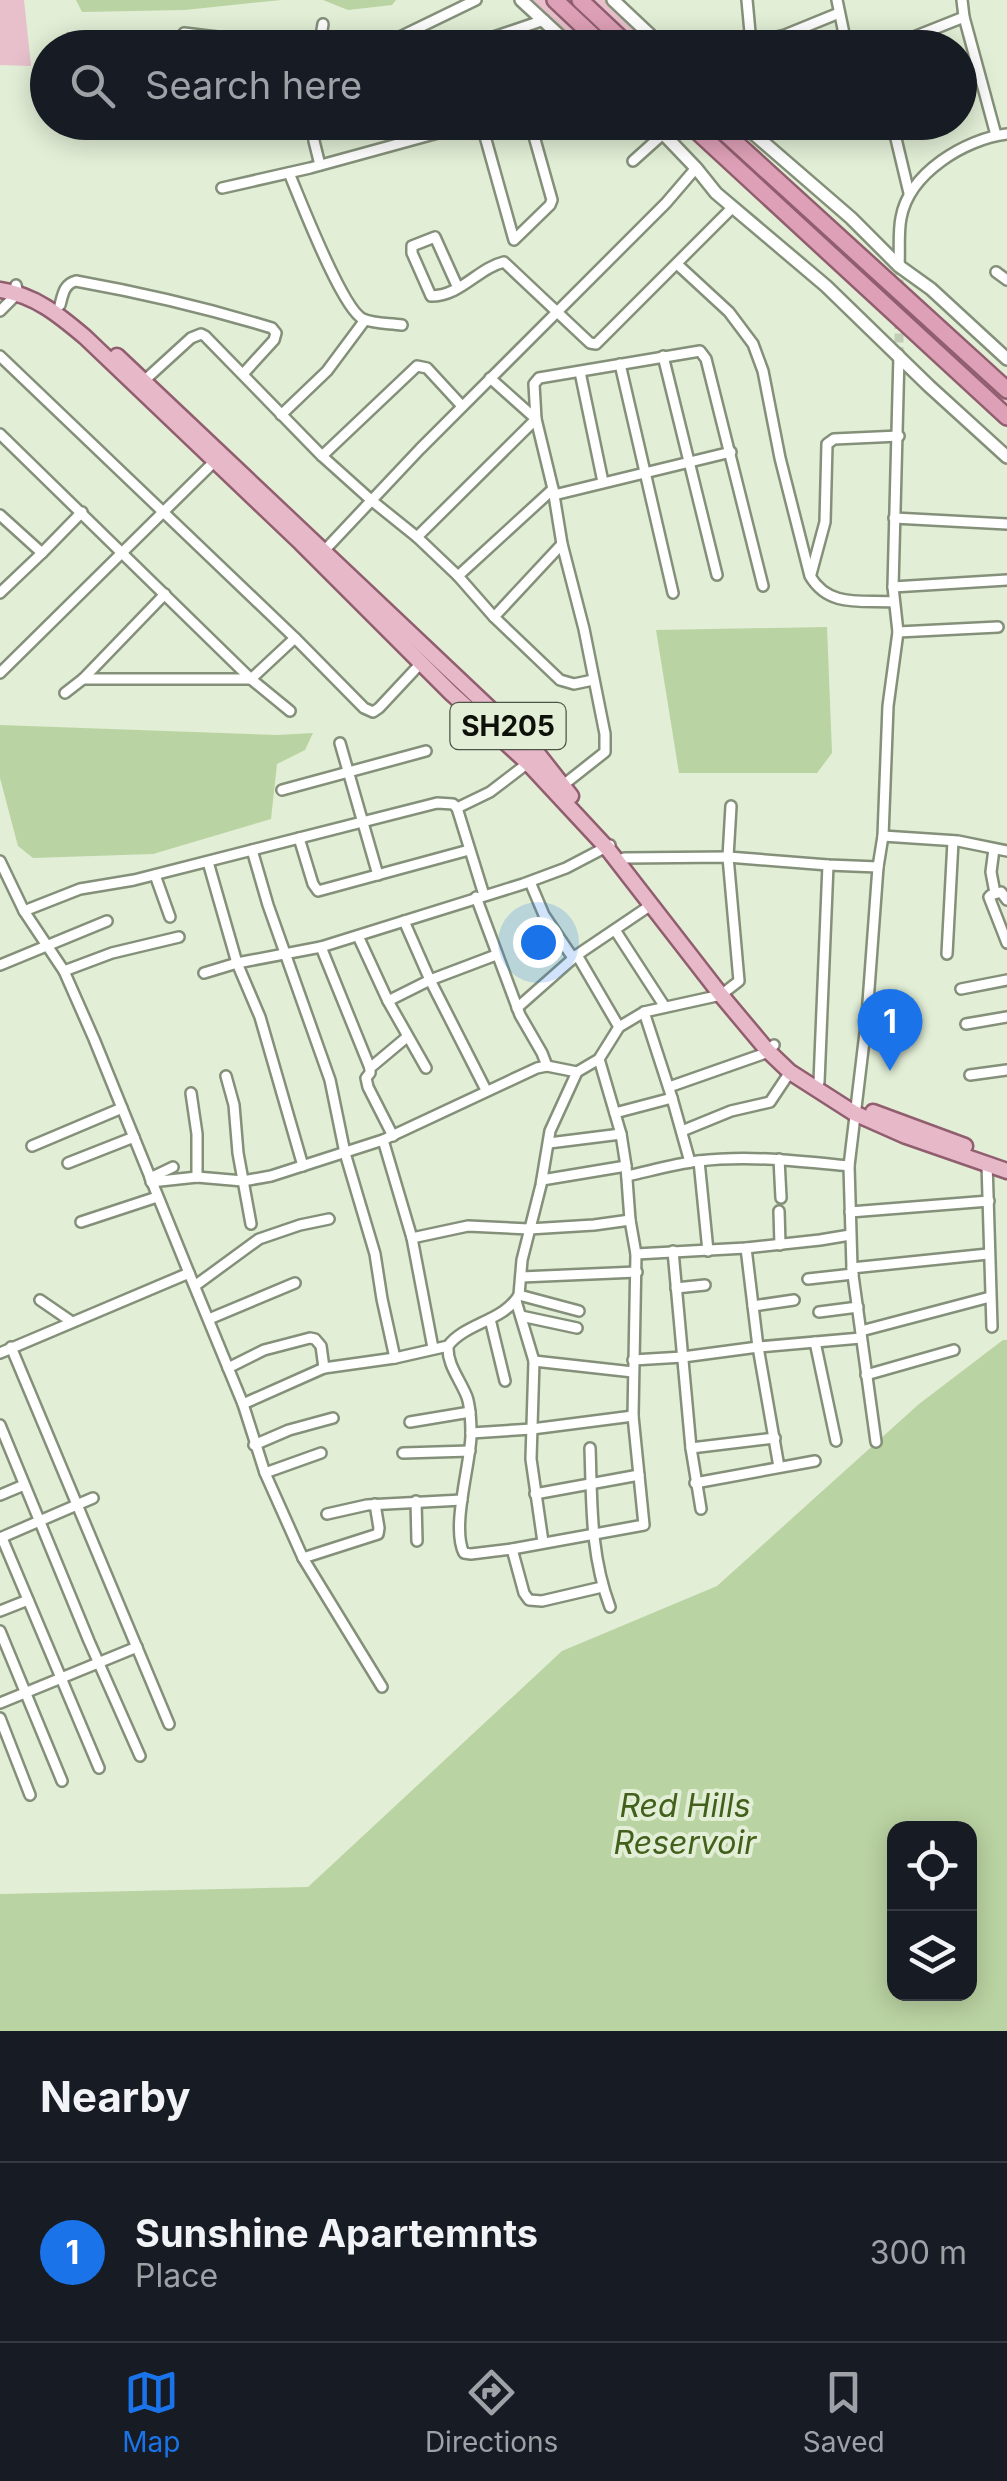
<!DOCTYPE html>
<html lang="en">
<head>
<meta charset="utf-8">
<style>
  :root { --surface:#171b24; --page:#242831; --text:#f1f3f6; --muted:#9ea1a6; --line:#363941; --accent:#1a73e8 }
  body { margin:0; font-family:Inter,sans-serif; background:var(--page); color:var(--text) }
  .controls { position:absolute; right:30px; bottom:30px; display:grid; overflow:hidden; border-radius:20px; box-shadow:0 5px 25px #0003 }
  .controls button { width:90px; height:90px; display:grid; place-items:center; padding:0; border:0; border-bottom:2px solid var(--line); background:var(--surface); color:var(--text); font:50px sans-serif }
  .you { position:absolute; left:538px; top:942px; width:35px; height:35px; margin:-25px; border:8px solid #fff; border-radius:50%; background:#1a73e8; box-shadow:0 0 0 15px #1a73e833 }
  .badge { display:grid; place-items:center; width:65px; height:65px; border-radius:50%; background:var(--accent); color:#fff; font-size:32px; font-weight:700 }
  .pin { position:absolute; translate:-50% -82px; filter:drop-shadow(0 2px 5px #0008) }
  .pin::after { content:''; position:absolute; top:52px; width:35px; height:30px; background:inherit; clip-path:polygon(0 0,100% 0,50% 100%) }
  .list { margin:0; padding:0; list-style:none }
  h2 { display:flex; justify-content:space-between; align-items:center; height:130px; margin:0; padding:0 40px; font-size:42px }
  h2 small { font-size:32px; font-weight:400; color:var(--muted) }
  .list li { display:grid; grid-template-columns:65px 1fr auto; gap:30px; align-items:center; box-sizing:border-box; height:180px; padding:0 40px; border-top:2px solid var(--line) }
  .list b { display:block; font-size:38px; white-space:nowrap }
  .list p { margin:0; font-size:32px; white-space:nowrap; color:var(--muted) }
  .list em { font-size:32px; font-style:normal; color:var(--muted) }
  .icon { flex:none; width:55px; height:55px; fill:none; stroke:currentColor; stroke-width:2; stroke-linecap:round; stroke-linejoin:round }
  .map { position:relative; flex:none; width:1007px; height:2031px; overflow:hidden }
  .search { position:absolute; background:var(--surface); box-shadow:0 5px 25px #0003; left:30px; right:30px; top:30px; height:110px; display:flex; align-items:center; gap:25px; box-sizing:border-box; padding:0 35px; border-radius:55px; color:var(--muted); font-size:38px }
  .sheet { height:310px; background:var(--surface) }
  nav { display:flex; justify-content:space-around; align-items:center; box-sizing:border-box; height:140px; border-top:2px solid var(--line); background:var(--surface); font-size:28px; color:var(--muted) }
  nav a { display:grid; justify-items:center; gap:5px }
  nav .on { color:var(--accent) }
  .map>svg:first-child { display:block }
</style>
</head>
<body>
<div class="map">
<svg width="1007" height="2031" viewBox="0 0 1007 2031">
  <rect width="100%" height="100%" fill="#e2eed6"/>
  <g fill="#e7c0cc">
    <path d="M0 0H24L31 66 0 65Z"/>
    <path d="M529 0H548L599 47H581Z"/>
    <path d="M587 0H605L657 47H639Z"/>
    <path d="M693 123H705L1007 396V410Z"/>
  </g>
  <g fill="#bad3a2" fill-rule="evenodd">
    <path d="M76 0H281L185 10 82 12Z"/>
    <path d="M323 0H396L392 5 348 10Z"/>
    <path d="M827 627 832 753 817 773H679L656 630Z"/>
    <path d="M0 725 277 735 313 733 305 750 277 764 271 819 153 854 33 858 18 846 0 778Z"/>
    <path d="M1003 1340H1007V2031H0V1894L308 1887 562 1651 717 1586 919 1404ZM894 1828H970V1994H894Z"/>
  </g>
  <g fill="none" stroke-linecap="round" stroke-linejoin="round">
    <path stroke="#c2cdb7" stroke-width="9" stroke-dasharray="9 4.5" stroke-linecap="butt" d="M899 266V355"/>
    <defs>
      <g id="minor">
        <path d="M747 0 751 43"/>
        <path d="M837 0 847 48"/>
        <path d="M962 0 964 17 996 135"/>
        <path d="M184 33 312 48"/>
        <path d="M319 48 323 24"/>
        <path d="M377 48 476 0"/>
        <path d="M461 48 544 20"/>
        <path d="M743 48 751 43 785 35 839 13"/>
        <path d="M886 48 964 17"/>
        <path d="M313 122 314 141 320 165"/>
        <path d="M481 122 514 240 550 205 552 200 530 122"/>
        <path d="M892 122 909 193"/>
        <path d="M633 161 663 134"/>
        <path d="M289 173C300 199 342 309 363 319 374 324 390 323 402 325"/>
        <path d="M222 188 310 168 478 122"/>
        <path d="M677 264 729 312 753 344 763 371 780 458 810 576C829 608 861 600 893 602"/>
        <path d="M899 266C900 250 898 233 901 218 909 173 965 139 1007 134"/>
        <path d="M996 272 1007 280"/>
        <path d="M458 288 435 237 412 246V253L431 296C461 296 478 268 504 262L590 343 596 344 732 208"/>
        <path d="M60 305C63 294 64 284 76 281 143 293 207 308 272 328L276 333 274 340 243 374"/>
        <path d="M0 311 18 293 16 285"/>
        <path d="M0 356 295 638 364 708 373 712 379 708 422 662"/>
        <path d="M663 356 717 575"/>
        <path d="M620 364 673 593"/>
        <path d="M580 372 603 482"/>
        <path d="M490 378 536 419 553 489 562 544 584 629 605 734V752L562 786"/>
        <path d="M145 380 191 338 201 334 205 336 322 456 371 500 417 537 536 419 534 384 539 378 700 351 706 359 763 586"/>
        <path d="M281 415 327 371 365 320"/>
        <path d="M0 434 251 679 290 711"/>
        <path d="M322 456 417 366 427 368 462 406"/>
        <path d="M554 495 731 452"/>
        <path d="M0 515 42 553 82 512"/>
        <path d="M894 518 1007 524"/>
        <path d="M417 537 458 576 494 617"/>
        <path d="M562 544 494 617 560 680 574 684 593 680"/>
        <path d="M322 553 420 449 666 203 696 168"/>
        <path d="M811 574 825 522 827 444 834 439 899 436"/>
        <path d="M458 576 553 489"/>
        <path d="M893 587 1007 580"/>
        <path d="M0 593 42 553"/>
        <path d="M898 632 998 627"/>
        <path d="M0 673 219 457"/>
        <path d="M83 679H251L295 638"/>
        <path d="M65 693 83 679 165 594"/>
        <path d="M340 743 378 875"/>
        <path d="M282 790 426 751"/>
        <path d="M457 808 490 792 528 763"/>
        <path d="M883 836 958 841 1007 851"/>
        <path d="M299 838 313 884 318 891 469 850"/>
        <path d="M994 849 991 872 995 893"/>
        <path d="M252 850 268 905 330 1080 345 1153 375 1254 382 1299 395 1358"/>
        <path d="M624 858 728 857 828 865 878 867"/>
        <path d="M0 861 24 911 64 971 94 1039 189 1273"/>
        <path d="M208 862 237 963 260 1017 303 1166"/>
        <path d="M155 875 170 917"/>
        <path d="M530 882 544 915 573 958"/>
        <path d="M476 897 520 1015 542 1053 547 1066"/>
        <path d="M1007 900 1001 892 991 895 989 897 1007 943"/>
        <path d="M24 911 80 889 134 880 437 803 453 804 457 808 484 895"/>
        <path d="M404 921 430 980 486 1090"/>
        <path d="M615 930 665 1007"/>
        <path d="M358 936 388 1001 426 1068"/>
        <path d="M321 947 370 1068"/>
        <path d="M947 954 953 841"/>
        <path d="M577 955 619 1027"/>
        <path d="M0 965 107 921"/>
        <path d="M64 971 112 953 179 937"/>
        <path d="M204 973 237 963 321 947 523 884 566 868 610 845"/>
        <path d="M961 989 1007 980"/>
        <path d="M388 1001 430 980 496 955"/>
        <path d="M517 1008 577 955 651 905"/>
        <path d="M644 1012 672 1098 690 1162"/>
        <path d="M966 1024 1007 1017"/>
        <path d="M599 1059 621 1134 626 1166 630 1220 636 1254 633 1416 644 1525 512 1549 471 1554 464 1553C451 1528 470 1466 471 1436 471 1423 471 1409 467 1397 460 1379 447 1365 448 1346 465 1323 504 1321 519 1295L522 1260 541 1185 550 1131 577 1072 599 1059 619 1027 644 1012 721 995 739 981 728 857 731 806"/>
        <path d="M970 1075 1007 1070"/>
        <path d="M226 1076 234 1105 238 1153 251 1224"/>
        <path d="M819 1082 828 865"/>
        <path d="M669 1087 763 1054 774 1045"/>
        <path d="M191 1093 197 1134V1177"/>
        <path d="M615 1113 672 1098"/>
        <path d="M682 1131 731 1111 770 1102 790 1072"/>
        <path d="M393 1136 368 1087 366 1078 370 1073V1068L407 1037"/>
        <path d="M383 1140 412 1238 433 1348"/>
        <path d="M549 1143 621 1134"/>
        <path d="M32 1146 122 1108"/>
        <path d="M779 1159 781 1198"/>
        <path d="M699 1161 708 1251"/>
        <path d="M68 1163 134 1137"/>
        <path d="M987 1163 992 1327"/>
        <path d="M627 1176C650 1171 674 1164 698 1161 749 1155 798 1161 849 1166"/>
        <path d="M150 1178 173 1167"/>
        <path d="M542 1180 626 1166"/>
        <path d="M151 1182 197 1177 243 1181 271 1176 383 1140 537 1068 547 1066 577 1072"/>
        <path d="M779 1211 780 1245"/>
        <path d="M850 1212 989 1201"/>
        <path d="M81 1222 157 1197"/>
        <path d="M412 1238 468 1226 529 1229 594 1225 630 1220"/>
        <path d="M746 1248 758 1347 779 1467"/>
        <path d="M673 1251 691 1448 701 1509"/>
        <path d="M636 1254 746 1248 820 1240 850 1235"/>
        <path d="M852 1268 988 1254"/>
        <path d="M521 1277 637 1272"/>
        <path d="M808 1279 853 1274"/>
        <path d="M196 1285 259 1239 300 1225 329 1219"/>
        <path d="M676 1288 705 1285"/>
        <path d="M519 1295 579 1311"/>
        <path d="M40 1300 72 1322"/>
        <path d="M516 1301 534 1361 531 1459 543 1542"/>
        <path d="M753 1306 794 1300"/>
        <path d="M819 1312 858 1307"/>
        <path d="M521 1316 577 1328"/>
        <path d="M209 1319 295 1283"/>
        <path d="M490 1319 505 1381"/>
        <path d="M861 1331 990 1297"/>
        <path d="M815 1342 836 1441"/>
        <path d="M11 1347 169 1724"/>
        <path d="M0 1353 189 1273 243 1404 265 1473 303 1558 382 1687"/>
        <path d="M633 1360 683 1357 758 1347 861 1338"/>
        <path d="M534 1361 633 1372"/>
        <path d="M228 1368 264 1350 310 1338 315 1339 321 1346 324 1368"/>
        <path d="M866 1375 954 1350"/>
        <path d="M243 1404 324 1368 395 1358 448 1346"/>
        <path d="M410 1422 470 1412"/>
        <path d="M0 1425 89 1641 140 1756"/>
        <path d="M471 1433 532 1429 633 1416"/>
        <path d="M876 1442 852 1268 849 1166 867 1016 878 867 883 836 888 706 898 632 893 587 899 355"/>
        <path d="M254 1445 289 1430 333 1418"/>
        <path d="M590 1448C592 1503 590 1554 610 1607"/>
        <path d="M691 1448 775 1438"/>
        <path d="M403 1453 470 1451"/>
        <path d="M265 1473 321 1453"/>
        <path d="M695 1483 815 1461"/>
        <path d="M535 1494 639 1475"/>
        <path d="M0 1495 24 1485"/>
        <path d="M416 1501 417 1541"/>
        <path d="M327 1514 367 1505 462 1500"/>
        <path d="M0 1538 93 1498"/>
        <path d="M2 1538 99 1768"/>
        <path d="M512 1549 524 1593 529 1600 542 1601 602 1587"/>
        <path d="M303 1558 378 1534 379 1528 375 1504"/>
        <path d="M0 1611 28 1600"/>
        <path d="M0 1631 62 1781"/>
        <path d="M0 1703 137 1647"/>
        <path d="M0 1718 30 1795"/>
      </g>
      <g id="tertiary">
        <path d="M521 0 573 48"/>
        <path d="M613 0 664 48"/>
        <path d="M652 122 696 168 716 193 826 286 929 386 1007 457"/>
        <path d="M740 122 851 218 899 266 931 289 1007 359"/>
      </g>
      <g id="primary">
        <path d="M0 290C35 295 59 315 85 337L301 543 451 693 528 763 607 848 721 995 767 1050 790 1072 854 1113 906 1136 1007 1171"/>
        <path d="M117 356 538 754 571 796"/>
        <path d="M873 1112 965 1146"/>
      </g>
      <g id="trunk">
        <path d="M555 0 606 48"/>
        <path d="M580 0 631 48"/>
        <path d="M687 122 1007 417"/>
        <path d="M713 122 1007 390"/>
      </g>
    </defs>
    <use href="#minor" stroke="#849079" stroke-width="14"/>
    <use href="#tertiary" stroke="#849079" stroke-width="16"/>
    <use href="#primary" stroke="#905e6e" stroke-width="19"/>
    <use href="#trunk" stroke="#905e6e" stroke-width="20"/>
    <use href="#minor" stroke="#fff" stroke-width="9"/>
    <use href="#tertiary" stroke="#fff" stroke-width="11"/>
    <use href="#primary" stroke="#e6b8c8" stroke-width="14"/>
    <use href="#trunk" stroke="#dea0b6" stroke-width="15"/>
  </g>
  <g text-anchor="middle" stroke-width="8" stroke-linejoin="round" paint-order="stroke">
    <rect fill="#e2eed6" stroke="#4d5346" stroke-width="2.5" x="450.5" y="703" width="115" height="46" rx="8"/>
    <g font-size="28" font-weight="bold" fill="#0d1109">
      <text x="508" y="736">SH205</text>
    </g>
    <g font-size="32" font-style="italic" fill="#42601b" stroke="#e2eed6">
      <text x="685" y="1817">Red Hills<tspan x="685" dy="37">Reservoir</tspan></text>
    </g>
  </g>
</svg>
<div class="controls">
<button><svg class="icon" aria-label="locate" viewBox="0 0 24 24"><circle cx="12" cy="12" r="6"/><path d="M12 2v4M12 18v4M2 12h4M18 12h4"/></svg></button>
<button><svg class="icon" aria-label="layers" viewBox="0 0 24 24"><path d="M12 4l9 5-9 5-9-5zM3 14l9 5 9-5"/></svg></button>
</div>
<div class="you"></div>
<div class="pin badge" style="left:890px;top:1071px">1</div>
<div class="search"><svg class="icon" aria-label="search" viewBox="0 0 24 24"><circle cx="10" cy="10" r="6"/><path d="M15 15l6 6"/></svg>Search here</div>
</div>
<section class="sheet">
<h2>Nearby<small></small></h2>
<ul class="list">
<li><span class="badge">1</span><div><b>Sunshine Apartemnts</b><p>Place</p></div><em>300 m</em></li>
</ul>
</section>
<nav>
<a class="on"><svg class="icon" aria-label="map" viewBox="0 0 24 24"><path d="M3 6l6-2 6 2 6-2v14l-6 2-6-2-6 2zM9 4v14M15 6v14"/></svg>Map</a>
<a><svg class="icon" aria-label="directions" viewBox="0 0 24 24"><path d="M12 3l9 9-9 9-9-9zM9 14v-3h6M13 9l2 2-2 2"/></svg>Directions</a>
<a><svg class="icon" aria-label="saved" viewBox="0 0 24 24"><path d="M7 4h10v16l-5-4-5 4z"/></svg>Saved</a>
</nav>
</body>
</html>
